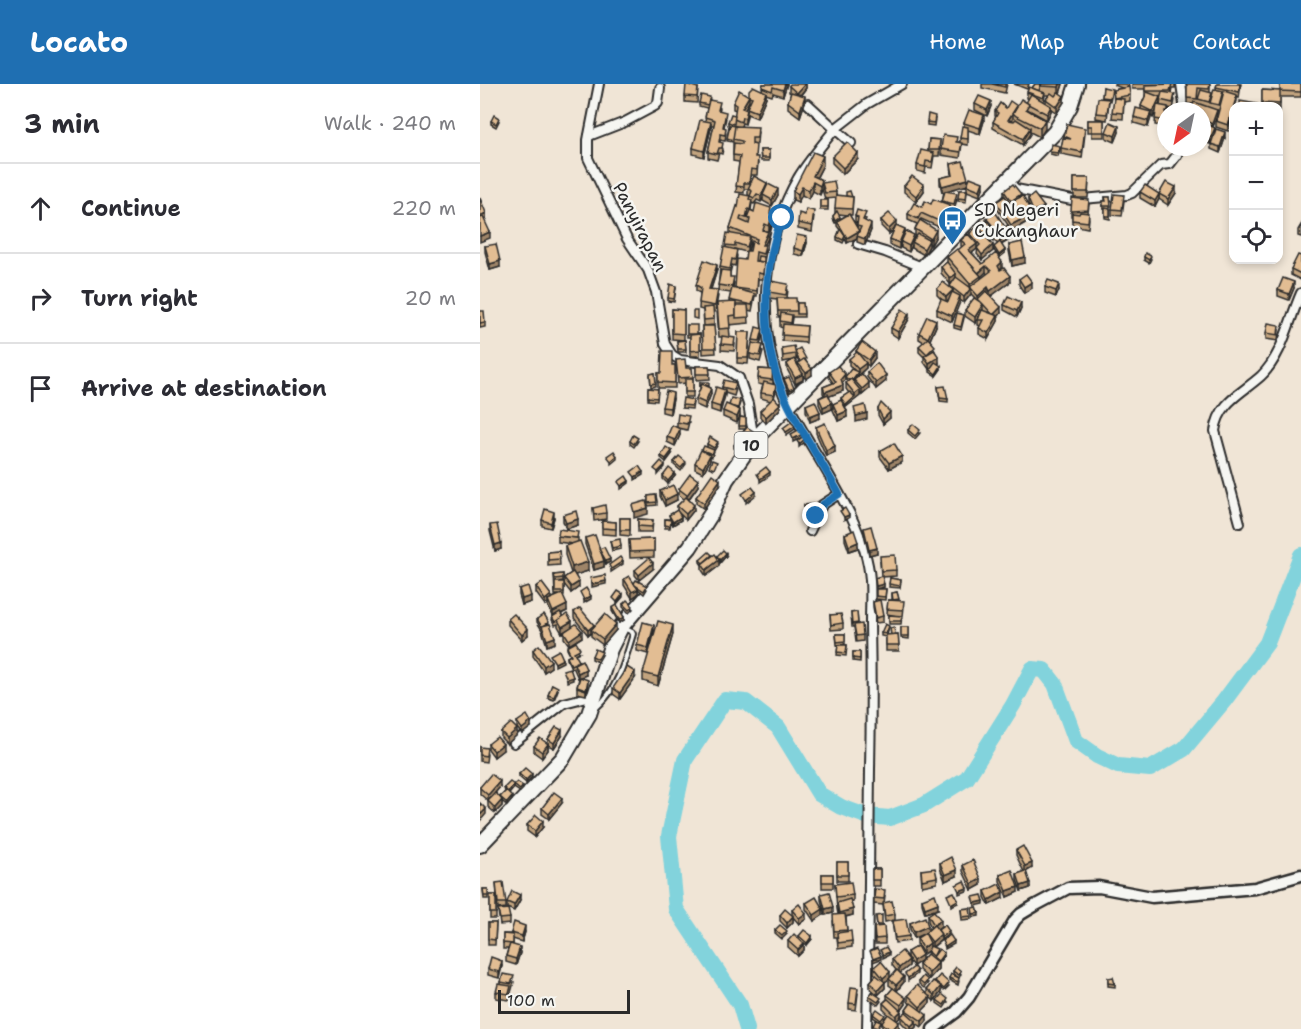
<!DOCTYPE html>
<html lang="en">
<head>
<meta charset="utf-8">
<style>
  :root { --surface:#fff; --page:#f7f7f7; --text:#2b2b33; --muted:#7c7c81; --line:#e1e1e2; --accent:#1f6fb2 }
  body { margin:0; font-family:"Shantell Sans",sans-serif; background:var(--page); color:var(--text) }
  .controls { position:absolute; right:18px; top:18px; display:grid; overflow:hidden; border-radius:12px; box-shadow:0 3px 9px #0003 }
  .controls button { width:54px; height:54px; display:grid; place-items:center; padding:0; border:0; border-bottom:2px solid var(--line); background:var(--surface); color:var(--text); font:30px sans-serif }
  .compass { position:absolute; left:677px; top:18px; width:54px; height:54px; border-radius:50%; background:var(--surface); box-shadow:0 3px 9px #0003; rotate:213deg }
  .scale { position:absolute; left:18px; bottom:15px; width:132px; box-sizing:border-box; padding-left:6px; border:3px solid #2b2b2b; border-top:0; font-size:16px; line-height:21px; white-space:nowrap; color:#2b2b2b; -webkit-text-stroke:4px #f6f6f2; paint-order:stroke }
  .stop { position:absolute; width:18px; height:18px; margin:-14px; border:4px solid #1f6fb2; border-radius:50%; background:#fff }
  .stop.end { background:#1f6fb2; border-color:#fff; box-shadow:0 2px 6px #0008 }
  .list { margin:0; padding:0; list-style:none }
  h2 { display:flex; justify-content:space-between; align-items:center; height:78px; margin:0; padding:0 24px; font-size:26px }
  h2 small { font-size:20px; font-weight:400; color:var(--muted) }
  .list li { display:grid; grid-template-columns:39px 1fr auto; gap:18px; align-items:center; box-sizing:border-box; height:90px; padding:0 24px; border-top:2px solid var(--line) }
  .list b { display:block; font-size:22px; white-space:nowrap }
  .list em { font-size:20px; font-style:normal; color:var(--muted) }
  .icon { flex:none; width:33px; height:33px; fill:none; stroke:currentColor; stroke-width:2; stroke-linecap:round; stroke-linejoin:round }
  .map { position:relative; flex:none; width:821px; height:945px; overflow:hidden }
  header { display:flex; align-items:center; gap:36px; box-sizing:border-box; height:84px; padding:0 30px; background:var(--accent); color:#fff }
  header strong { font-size:28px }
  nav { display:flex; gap:33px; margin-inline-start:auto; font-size:21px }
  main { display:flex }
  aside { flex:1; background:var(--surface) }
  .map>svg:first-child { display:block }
</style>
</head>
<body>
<header>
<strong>Locato</strong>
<nav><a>Home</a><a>Map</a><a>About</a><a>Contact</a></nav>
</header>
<main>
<aside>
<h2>3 min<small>Walk · 240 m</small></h2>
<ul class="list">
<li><svg class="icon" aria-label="ahead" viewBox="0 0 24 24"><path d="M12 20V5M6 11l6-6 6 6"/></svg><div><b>Continue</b></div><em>220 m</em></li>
<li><svg class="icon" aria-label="right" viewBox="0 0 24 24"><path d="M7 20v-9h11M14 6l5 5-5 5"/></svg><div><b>Turn right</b></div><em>20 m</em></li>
<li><svg class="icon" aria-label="arrive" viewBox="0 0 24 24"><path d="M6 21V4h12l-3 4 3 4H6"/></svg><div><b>Arrive at destination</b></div></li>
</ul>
</aside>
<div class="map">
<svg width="821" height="945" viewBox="0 0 821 945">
  <rect width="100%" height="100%" fill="#f0e5d6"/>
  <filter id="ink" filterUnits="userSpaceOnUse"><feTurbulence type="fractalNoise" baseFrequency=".0167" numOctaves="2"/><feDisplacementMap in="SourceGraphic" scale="12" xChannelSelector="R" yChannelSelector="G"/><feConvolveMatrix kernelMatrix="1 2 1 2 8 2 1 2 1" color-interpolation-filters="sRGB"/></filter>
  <g filter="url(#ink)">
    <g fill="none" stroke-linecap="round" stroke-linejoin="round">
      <path stroke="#82d3dc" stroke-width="16" d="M267 945 260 921 196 825 189 752 205 676 245 616 266 618 298 643 339 710 361 723 386 732 410 734 444 721 487 694 533 621 552 585 564 586 575 600 596 657 617 672 638 682 670 685 704 665 744 617 787 559 821 471"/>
      <defs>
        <path id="lane" d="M117 623C138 605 145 576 153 550L152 548 144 544"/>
        <g id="street">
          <path d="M119 0 108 56V74L147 155 168 186 176 208 185 260 192 271 200 276 240 281 259 294 268 320 274 356"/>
          <path d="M701 0 705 27"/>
          <path d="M328 20 355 45C342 61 329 76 318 94 280 161 274 252 309 322 335 374 386 437 390 496 391 510 390 525 390 539 391 588 391 636 390 685 389 772 389 858 387 945"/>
          <path d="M109 52 145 38 175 22 178 19 180 4"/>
          <path d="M371 59 355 45 387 20 422 0"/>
          <path d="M530 99 536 105 592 116 647 111 652 109 681 81 690 80 697 71"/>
          <path d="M378 160 405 168 442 183"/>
          <path d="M760 439 735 347C739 318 761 310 781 292 803 271 809 236 821 209"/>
          <path d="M330 447 342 421 359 410"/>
          <path d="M34 659 84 619 115 611"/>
        </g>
        <path id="secondary" d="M453 945 476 928 489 913 535 836 541 830 556 821 588 804 619 803 672 813 775 804 821 791"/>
        <path id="highway" d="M0 761 83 674 109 630 130 565 141 543 210 463 231 430 246 396 274 356 575 48 590 22 597 0"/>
      </defs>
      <use href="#lane" stroke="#2b2b2b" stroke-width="8"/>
      <use href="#street" stroke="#2b2b2b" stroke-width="12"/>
      <use href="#secondary" stroke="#2b2b2b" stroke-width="15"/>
      <use href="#highway" stroke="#2b2b2b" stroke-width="18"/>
      <use href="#lane" stroke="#f6f6f2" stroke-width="4"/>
      <use href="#street" stroke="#f6f6f2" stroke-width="8"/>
      <use href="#secondary" stroke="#f6f6f2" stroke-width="10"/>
      <use href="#highway" stroke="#f6f6f2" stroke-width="14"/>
    </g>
    <g fill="#c2a37e" stroke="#2b2b2b" stroke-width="1.5" fill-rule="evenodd">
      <path d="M283 0H307L303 12 293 9 292 12 286 10V13L277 34 267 30 265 40 262 39 261 42 278 48 277 60 272 59V60L278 79 277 91H271L270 99 287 102 298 111 292 122 283 117V114L281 118 277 116 274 120 272 119 271 126 274 128 291 129 293 136 289 147H285L288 154 284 161 285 167 284 173V176L283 195H278L277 212H275L272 227 268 226 269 239 249 241 250 253 255 260 254 267 241 266 242 253H239L237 228 249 218 251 209 238 207 240 183 250 149V144L258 123 270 112 268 111V105H264V109L256 108 259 78 253 77V58L247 57 249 41H248V38L255 31 256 26 253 25V19L282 6ZM269 17 270 18 267 26 265 25ZM270 158 271 159 270 167H268ZM255 165 266 168 265 176 255 205 253 204 254 199 250 193V189L252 181 255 182 257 172Z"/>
      <path d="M326 0V4L321 11 325 18 320 33 308 24V18L311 9 309 8V2Z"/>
      <path d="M502 0H527L525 9 502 4Z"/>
      <path d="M534 0H549L547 5Z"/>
      <path d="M555 0H583L580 9 584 18 577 29 571 25V27L567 36 549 26 565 45 560 53 550 48V50L543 61 513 44V38L516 33 515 32V27L537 22 547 19 549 15 547 14V8L552 4ZM565 11H569L566 15V19L564 18Z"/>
      <path d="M634 0H649L648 3 650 11V17L644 18 643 35 632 34 634 17 633 6 642 4 634 1Z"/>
      <path d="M652 0H695V4H692L691 9 695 16 693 25 688 24V27H686V43L675 41 676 27 673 34 671 32 668 43 654 39V33L661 26V22L665 13V5H652ZM678 13H681L680 22H679L680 19Z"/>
      <path d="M707 0H730V8L732 14 736 5 737 0H761L759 14 757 13 755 22H753L748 47 736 43V37L739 27 737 26 733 43 735 49 745 54 740 69 731 65V60L733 53 730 60 722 57V50L726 42 722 41V27L713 20H707Z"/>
      <path d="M821 0V13H800V26L798 25V22H782V6L800 7Z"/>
      <path d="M623 3 632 8 630 17H629L627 36 616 34V29L622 14Z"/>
      <path d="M218 4 217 19 205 18V12Z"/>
      <path d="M230 16 240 24 239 27 246 34 244 43 246 50 245 57 240 56V58L243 65 242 70 239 69 237 76 228 74V68L234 41H231V44L224 73 213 70V64L225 37 227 24 219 22V19Z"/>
      <path d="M495 20 511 22 507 32 495 26Z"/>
      <path d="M455 35 454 42 447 41V38Z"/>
      <path d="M608 36H624V53H612V48H608Z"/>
      <path d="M11 37H19L16 43 11 40Z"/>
      <path d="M504 37 500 50 488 46V61L482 60 480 74 461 71V65L477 58H480V54L484 43V39Z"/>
      <path d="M587 40 605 50 602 74 581 70V64Z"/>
      <path d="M626 48H639L635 58 626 54Z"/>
      <path d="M686 50V63H697L695 67 684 63V57Z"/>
      <path d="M449 55 460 56 459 72H454L452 84 446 83 445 89 437 87V81L448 68Z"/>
      <path d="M580 65 578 72 570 70V68Z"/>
      <path d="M280 66H289V77H281Z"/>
      <path d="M352 73 378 75 363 90 352 79Z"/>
      <path d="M471 80 488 101 503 104 500 112 487 107V101L465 107 477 115 474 126 470 125V127L461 144 441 135 440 136 456 152 451 161 449 159V162L444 171 432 164V161L429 168 421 164V161L419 165 410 161V155L414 146 409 150 401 142V136L417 141 425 149 434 155 436 152 435 151V145L437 140 428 136V130L451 120 462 118 464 107 462 108 460 100V94L472 91Z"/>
      <path d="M343 81 337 93 342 99 356 108V114L345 115 342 105 340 111 333 107 329 115 322 111 318 118 313 116V107Z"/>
      <path d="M594 94H609L608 114H594Z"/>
      <path d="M424 102 444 107 436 118 424 108Z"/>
      <path d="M479 106H487L486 118 478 117Z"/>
      <path d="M524 107 541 113 551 126 548 120V115L564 129 553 133 552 130V135L532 147 533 154 521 161 525 169 519 174 522 184 520 186 530 198 511 212 521 229 518 233V237L508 255 499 250V244L500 242 498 241V236L500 231 495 239 485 232V226L496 215 491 210 484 219 480 216 472 238 457 231V225L462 216 457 211V205L470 203 472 198 470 200 461 189V183L467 178V173L482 163 481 162V156L490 152V149L498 144V140H504L506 138V134L525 143 528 141 516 123V118L524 113ZM514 155V157L518 160 514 163V166L517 171 502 180 492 169 497 165V163L498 164 497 170 502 176 513 167 510 158ZM506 188 507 190 501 195V193Z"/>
      <path d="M660 108 679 115 675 123 660 114Z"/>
      <path d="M696 109 688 121 679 115V110Z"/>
      <path d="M372 113H373L372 131H369L377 143V139L375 138V132L386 135 385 137 391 146 385 161 377 158V154L367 159 365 155 363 159 357 156V153L360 146 357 142V138L355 139 353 135V132L355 130V124ZM359 130 367 131 360 135Z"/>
      <path d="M625 113H630V135L625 134V125H623V117H625Z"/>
      <rect x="340" y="116" width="8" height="10"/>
      <path d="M644 117 642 132 632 131V125Z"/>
      <path d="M609 121 608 129 609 135 608 144 592 141V132H591V127Z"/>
      <path d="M334 133 332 148 318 145V139Z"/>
      <path d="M821 141V153L818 152V146Z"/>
      <path d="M327 159 323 172 314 170V164Z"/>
      <path d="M529 161 545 179 532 182 529 167Z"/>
      <path d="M5 162 20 183 10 186 5 168Z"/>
      <path d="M821 172V196L811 191V185Z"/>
      <path d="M664 173 671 175 669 179 664 176Z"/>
      <path d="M237 186 231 205 238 212 235 228H234V241L224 242 223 226 219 225 220 209 216 207V201Z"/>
      <path d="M539 195 552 204 544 209 539 201Z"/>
      <path d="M565 203 579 206 576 213 565 209Z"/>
      <path d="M196 204 194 218 188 217V214Z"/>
      <path d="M814 204 809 216 798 212V206Z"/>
      <path d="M308 206 307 214 317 219H323L324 233H312L311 241 327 242 326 259 302 257 303 244 300 243V233H298L297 215 289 214V208Z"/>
      <path d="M524 221 541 224 537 233 524 226Z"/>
      <path d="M192 225 204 226V256L192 255Z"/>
      <path d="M0 227 5 238V243L0 244Z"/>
      <path d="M484 234 481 246 474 244V241Z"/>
      <path d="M429 235 418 254 411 249V244Z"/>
      <path d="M207 241 217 250H220V272H210V253H207Z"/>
      <path d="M222 242H234L236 269 223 270Z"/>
      <path d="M456 242 450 256 455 267 459 279H457L461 285 456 292 450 288V285L451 283 449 285 444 278V273L439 268V262L444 258 439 255V249Z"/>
      <path d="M799 246 798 257 786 255V249Z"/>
      <path d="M258 248H270L268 280 257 279Z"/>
      <path d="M283 250 280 261 283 267 280 278 270 275V270L273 256Z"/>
      <path d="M205 256 206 268H198L197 257Z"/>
      <path d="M302 264 315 267 326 277 332 291 326 295 323 291V296L315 300 307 285V280L313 276 303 278ZM316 273 319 278 318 282 315 276H316Z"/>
      <path d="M376 267 395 274 389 282 386 280V284L375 295 389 305 382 311 380 309V312L366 323 362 318 367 333 358 337 353 326V320L361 317V314L369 309 366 305V299L368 298 365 296 362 299 363 307 349 312 352 325 343 329 339 320V314L344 311 343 309V303L353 299 349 293V288L365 293 374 286 369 281V275L376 270Z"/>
      <path d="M196 276 206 284 213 293V313H205V299L198 300Z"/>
      <path d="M192 281H195V304H178V289H181Z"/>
      <path d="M216 282H229L230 295 216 296Z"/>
      <path d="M279 285 293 286V301L296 307 294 314 300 325 286 339 280 333V327L291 317 281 314V309L283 301 278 300Z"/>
      <path d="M387 288 406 297 396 305 387 293Z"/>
      <path d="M175 289 176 302 171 303 170 290Z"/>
      <path d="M220 298 229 303 231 310 225 325 216 321V315L220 305Z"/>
      <path d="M242 303 256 305 254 312 245 309 240 329 231 326V320L242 305Z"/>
      <path d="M458 303 468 315V318L460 317Z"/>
      <path d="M168 304 178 305 177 317 168 316Z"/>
      <path d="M193 315 190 330 182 328V323Z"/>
      <path d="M213 319 212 325 202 324V321Z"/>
      <path d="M260 319 258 325 260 332 257 339 243 333V327L249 322Z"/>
      <path d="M326 321 340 334 330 338 326 327Z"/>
      <path d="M398 325 410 334 403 340 398 331Z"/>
      <path d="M260 333 266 334V344L273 350 268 357 262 353V350L265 345H259Z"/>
      <path d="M197 338H209L207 346 198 344 200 351 195 362 187 358V353L197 344Z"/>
      <path d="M336 343 355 368 346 372 336 349Z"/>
      <path d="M428 346 440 349 435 355 428 349Z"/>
      <path d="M150 357H158L154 363 150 360Z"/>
      <path d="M227 360H238L234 367 232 373 230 372V376L223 389 215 385V379L227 363Z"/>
      <path d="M254 361H265L261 368 254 364Z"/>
      <path d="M400 367 422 378 409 385 400 373Z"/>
      <path d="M192 370 186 378 181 374V372Z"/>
      <path d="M194 378 206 380 201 387 194 381Z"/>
      <path d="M183 392H195L188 400 183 395Z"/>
      <path d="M240 401 224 425 216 419V413Z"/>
      <path d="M218 402 209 415 214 426 206 436 199 429 201 436 193 441 191 437 190 444H185V435H190L189 431 197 427V422L204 415 199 411V405Z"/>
      <path d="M180 407 197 416 185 422 180 412Z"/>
      <path d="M176 411 177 421 168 422V412Z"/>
      <path d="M324 421 334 431V437H325Z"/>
      <path d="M113 424 126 429V435L114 437Z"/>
      <path d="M83 431 98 441 86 445 83 437Z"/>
      <path d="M74 434 71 444 62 442V436Z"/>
      <path d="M140 434H150V452L140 451Z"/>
      <path d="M158 435 173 436 172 448H158Z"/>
      <path d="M122 437 136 438V451L122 450Z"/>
      <path d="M10 441 21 465 15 467 10 447Z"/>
      <path d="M384 444 397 469 389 471 384 450Z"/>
      <path d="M365 450 378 464 369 467 365 456Z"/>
      <path d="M78 452 98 454V458L108 487 95 491 99 503 91 509 84 500V494L91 489 85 471V462L93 460 78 458Z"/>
      <path d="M105 454 120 465 130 478 126 480 123 474 124 483 114 486 105 460Z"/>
      <path d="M174 455V473L150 474 149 456Z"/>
      <path d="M130 457 141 462V465L132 467Z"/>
      <path d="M79 467 80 481 68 482V468Z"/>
      <path d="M232 471 237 473 246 472 240 479 239 478V482L226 492 222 486V481L220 478V476Z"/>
      <path d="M400 478 416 486V492L402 493 404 503 397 505H406L405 516 396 515V505L395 494 401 492Z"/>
      <path d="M173 485 159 496 155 491V486Z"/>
      <path d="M83 490V497L76 498H84V511H82L87 527 81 530 102 553 90 561 100 568 95 570 106 591 100 593 108 602 106 611 97 609V603L99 594H98L94 585V583L91 584 87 575V573L90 571 87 565V563L89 561 84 554V548L82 549 78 542V540L75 541 72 536 73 532 68 522V519L65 521 56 509V503L71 515 79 511H75L74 491Z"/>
      <path d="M410 494 421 496 420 504 409 503Z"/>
      <path d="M144 495 154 499 167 505 164 510 158 505V510L152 514 144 501Z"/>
      <path d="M39 505 51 518 42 521 39 511Z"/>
      <path d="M417 508 419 517 424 523 423 532H422L421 540H409V531L417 532 407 530 408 516H412V509Z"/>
      <path d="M393 518 403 532V538L396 539 393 523Z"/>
      <path d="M143 520 153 525 149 529 143 523Z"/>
      <path d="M132 524 144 536 139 539 132 527Z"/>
      <path d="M94 528 114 543 136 546 123 561 111 552V549L108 551 94 534Z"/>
      <path d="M377 528 378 541 383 551V557L376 558 374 543H372L371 529Z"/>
      <path d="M350 531 363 539V545L351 546Z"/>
      <path d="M28 535 48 551 42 556 28 541Z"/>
      <path d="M57 535 69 540 75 559 67 562 62 546 57 538Z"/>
      <path d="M421 543H429V555L421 554Z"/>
      <path d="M409 544 407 551 418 550 419 567H406V553L401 552V549Z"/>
      <path d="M174 547 168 570 157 567V561Z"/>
      <path d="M193 550 178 602 163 597V589Z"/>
      <path d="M356 550H365V560L357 561Z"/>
      <path d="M358 561H367L366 572 357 571Z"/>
      <path d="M53 566 71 583 64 588 53 572Z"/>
      <path d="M373 568H380V578L373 577Z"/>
      <path d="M122 571 118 578 112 575V572Z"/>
      <path d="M155 594 140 615 133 610V604Z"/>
      <path d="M78 606 74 616 68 614V611Z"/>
      <path d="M37 638 51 643 42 650 37 644Z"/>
      <path d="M21 648 37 651 27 660 21 654Z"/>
      <path d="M82 652 74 664 68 661V666L62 674 54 668V662L68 660V655Z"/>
      <path d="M8 660 23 666 14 673 8 665Z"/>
      <path d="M0 663 7 670 6 678 0 677Z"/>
      <path d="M39 690 52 693 46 699 39 693Z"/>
      <path d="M34 701 43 705 40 708 34 704Z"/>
      <path d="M0 703H20L9 716 20 714V713L25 708 24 704H34L29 710 32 716 27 722 22 717V722L15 729 8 723V717L0 710Z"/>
      <path d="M82 719 69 735 62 730V724Z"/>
      <path d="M47 741 63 743 55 753 47 747Z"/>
      <path d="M536 766 552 784 546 788 550 804 541 807 537 796V790L544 788 536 771Z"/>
      <rect x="357" y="778" width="11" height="19"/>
      <path d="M460 779 477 792 465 797 460 784Z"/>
      <path d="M483 781 501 801 492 806 483 787Z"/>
      <rect x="392" y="785" width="8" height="17"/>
      <path d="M441 786 457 793V799L442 802Z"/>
      <rect x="342" y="790" width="11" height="14"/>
      <path d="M520 791 538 808 527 813 520 797Z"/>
      <path d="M16 799 26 819V824L18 825Z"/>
      <path d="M355 800 373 811V817H371L373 831 366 833 367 848 372 857V863L358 865 357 853H354L353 837 358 830 357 825Z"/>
      <path d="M3 805H8V815H4Z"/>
      <path d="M505 807 523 814 509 821 505 813Z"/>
      <path d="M341 810 353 829 345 831 341 816Z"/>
      <rect x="10" y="811" width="6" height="24"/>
      <path d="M405 812 404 819 415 830V836L405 838 403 821 394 820V814Z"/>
      <path d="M442 815 458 825 445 829 442 820Z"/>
      <path d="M40 816 34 827 27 824V818Z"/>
      <path d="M326 819 343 831 334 837 326 825Z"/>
      <path d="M490 824 491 835 482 836 481 825Z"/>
      <path d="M18 826 30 834V840L20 841Z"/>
      <path d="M312 826 326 835 319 840 313 833V838L307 844 300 837V831L312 832Z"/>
      <path d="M448 831 461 842 457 845 469 850 453 863 457 868 464 872 458 879V885L449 895 439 886V880L441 877 433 882 429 877V882L420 889 424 898 417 907 426 920 421 927V932L417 936 419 943 418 945H402V939L393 933V930L405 934 408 930 403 925V919L407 915V911L413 904 409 901V894L404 898 405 904 398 911 390 904V898L396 891 394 889V883L410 894 416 886 412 881V875L427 874V868L442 875 448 870V867L443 870 437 860V854L440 852 434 854 430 845V839L448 846 451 843 448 837Z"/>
      <path d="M396 832 402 841 405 854V860H395L394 843H397Z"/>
      <path d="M412 837 429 852V857L415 859Z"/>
      <path d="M8 839H16L15 861H8Z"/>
      <path d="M295 846 307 850 302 855 295 849Z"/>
      <path d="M45 848 42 858 33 855V861L40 869 36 881 26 878V872L28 865H23V850H31V849Z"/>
      <path d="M319 852 332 855 327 861 324 859V866L318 872 308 863V857L319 855Z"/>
      <path d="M22 882 19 894 8 891V885Z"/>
      <path d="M473 887 481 890 479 894 473 890Z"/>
      <path d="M469 894 479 897 478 901 469 896Z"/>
      <path d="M628 894 635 900V903L628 902Z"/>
      <path d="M439 897 448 899 444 904 439 900Z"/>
      <path d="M455 897 469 902 464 907 461 904V908L454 917 450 913V919L442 927 447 937 442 943 436 939V943L434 945H428L421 938V932L426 928V926L430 920 428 917V911H447V905L455 898Z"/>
      <path d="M21 898H34L29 916 16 914V908L21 900Z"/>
      <path d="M378 910 376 926 369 925V919Z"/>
      <path d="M389 912 401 917 398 921 389 915Z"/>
      <path d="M457 916 468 918 464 924 457 919Z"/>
    </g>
    <g fill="#9e8467" stroke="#2b2b2b" stroke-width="1.5">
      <path d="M305 0H307L303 12V6Z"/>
      <path d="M325 0H326V4L317 15V9Z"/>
      <path d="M580 0H583L579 12V3Z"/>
      <path d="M286 8V13L277 34V28Z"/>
      <path d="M757 11V17L755 22H753V28L748 47V41Z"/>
      <path d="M269 12V17L262 30V24Z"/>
      <path d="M325 12V18L320 33V27Z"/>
      <path d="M584 12V18L577 29V23Z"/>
      <path d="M680 13V19L673 34V28Z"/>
      <path d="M511 17V22L507 32V26Z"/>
      <path d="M571 22V27L567 36V30Z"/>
      <path d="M267 26V32L265 40V34Z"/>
      <path d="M737 26V32L732 45V40Z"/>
      <path d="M671 28V34L668 43V37Z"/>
      <path d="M533 29V35L528 42V36Z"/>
      <path d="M504 31V37L500 50V44Z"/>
      <path d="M565 36V45L560 53V44Z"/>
      <path d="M231 38V44L224 73V67Z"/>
      <path d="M639 42V48L635 58V52Z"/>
      <path d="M550 44V50L543 61V55Z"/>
      <path d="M735 44V50L730 60V55Z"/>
      <path d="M745 48V54L740 69V63Z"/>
      <path d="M378 69V75L363 90V84Z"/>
      <path d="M343 72V81L333 100V92Z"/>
      <path d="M488 95V101L462 108V102Z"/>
      <path d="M342 96V105L340 111V102Z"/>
      <path d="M333 98V107L329 115V106Z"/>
      <path d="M503 98V104L500 112V106Z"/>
      <path d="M287 99V105L283 111V114L281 118V112Z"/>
      <path d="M444 101V107L436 118V112Z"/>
      <path d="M322 103V111L318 118V110Z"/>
      <path d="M696 103V109L688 121V115Z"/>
      <path d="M298 105V111L292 122V116Z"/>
      <path d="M679 110V115L675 123V117Z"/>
      <path d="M470 121V127L461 144V138Z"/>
      <path d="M564 123V129L553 133V127Z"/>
      <path d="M6 129V135L0 138V132Z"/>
      <path d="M293 130V136L289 147V142Z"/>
      <path d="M552 130V135L531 147V141Z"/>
      <path d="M417 137V143L409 150V145Z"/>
      <path d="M391 140V146L385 161V155Z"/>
      <path d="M425 145V150L421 158 419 165V159Z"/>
      <path d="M456 146V152L451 161V155Z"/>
      <path d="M379 147 377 154 367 159V154Z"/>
      <path d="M10 148V154L0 158V152Z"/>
      <path d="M288 148V154L282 166V161Z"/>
      <path d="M515 148 514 155 507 159V153Z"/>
      <path d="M533 148V154L520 161V156Z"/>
      <path d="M434 151V157L432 158V161L429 168V162Z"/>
      <path d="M270 153V159L267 169V163Z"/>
      <path d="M327 153V159L323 172V167Z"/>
      <path d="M449 156V162L444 171V165Z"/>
      <path d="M497 160V165L489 171V166Z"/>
      <path d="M513 161V167L502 176V171Z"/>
      <path d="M525 166V169L519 174V171Z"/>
      <path d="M545 173V179L532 182V176Z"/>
      <path d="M20 177V183L10 186V180Z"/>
      <path d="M522 178V184L518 188V182Z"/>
      <path d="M237 181V186L229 211V205Z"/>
      <path d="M506 182V188L501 193V200L490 203V200L497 191Z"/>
      <path d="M476 190V196L470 200V194Z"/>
      <path d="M530 192V198L510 213V207Z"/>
      <path d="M552 198V204L544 209V203Z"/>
      <path d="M814 198V204L809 216V210Z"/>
      <path d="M579 200V206L576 213V207Z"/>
      <path d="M508 203V209L498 215V217V212Z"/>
      <path d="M491 204V210L484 219V213Z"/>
      <path d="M473 206V212L466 219V213Z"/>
      <path d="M480 212V218L472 238V232Z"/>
      <path d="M541 218V224L537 233V227Z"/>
      <path d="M503 220V226L495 239V233Z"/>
      <path d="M521 223V229L518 233V237L508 255V249L513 231Z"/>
      <path d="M429 230V235L418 254V248Z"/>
      <path d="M456 236V242L448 260V254Z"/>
      <path d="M395 268V274L389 282V276Z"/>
      <path d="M459 273V279L449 285V279Z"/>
      <path d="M386 279V284L378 291 371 301V298L378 288V285Z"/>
      <path d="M461 282V285L456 292V290Z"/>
      <path d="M332 285V291L326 295V289Z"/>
      <path d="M323 290V296L315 300V294Z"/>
      <path d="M365 290V296L361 301V295Z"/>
      <path d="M406 291V297L396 305V299Z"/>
      <path d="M389 299V305L382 311V305Z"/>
      <path d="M363 301V307L345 314V308Z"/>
      <path d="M231 304V310L225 325V319Z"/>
      <path d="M314 304V306L309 309V306Z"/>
      <path d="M245 306V312L240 329V323Z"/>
      <path d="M380 306V312L366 323V321L375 313V310Z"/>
      <path d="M193 309V315L190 330V324Z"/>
      <path d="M352 319V325L343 329V323Z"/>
      <path d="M300 320V325L286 339V333Z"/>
      <path d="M260 326V332L257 339V333Z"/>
      <path d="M367 327V333L358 337V331Z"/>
      <path d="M340 328V334L330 338V332Z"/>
      <path d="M410 328V334L403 340V335Z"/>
      <path d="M387 329V335L376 338V332Z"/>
      <path d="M315 342V345L306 351V348Z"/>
      <path d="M200 345V351L195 362V356Z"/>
      <path d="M323 350V353L313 358V355Z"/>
      <path d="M326 354V357L319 363V360Z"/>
      <path d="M355 362V368L346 372V366Z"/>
      <path d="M192 367V370L186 378V375Z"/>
      <path d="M230 371V376L223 389V384Z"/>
      <path d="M137 372V375L131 380V377Z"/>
      <path d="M422 372V378L409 385V379Z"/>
      <path d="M185 381V383L178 391V388Z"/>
      <path d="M163 388V391L155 396V393Z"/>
      <path d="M290 388V391L280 398V395Z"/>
      <path d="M195 389V392L188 400V397Z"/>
      <path d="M218 396V402L207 417V411Z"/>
      <path d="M240 396V401L224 425V419Z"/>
      <path d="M149 397V399L141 405V402Z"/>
      <path d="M276 408V411L266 419V416Z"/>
      <path d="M197 410V416L185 422V416Z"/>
      <path d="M214 421V426L206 436V430Z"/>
      <path d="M168 424V430L154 434V428Z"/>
      <path d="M74 428V434L71 444V439Z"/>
      <path d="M369 431V434L364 436V433Z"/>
      <path d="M201 433V436L193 441V438Z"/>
      <path d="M98 435V441L86 445V439Z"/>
      <path d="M378 458V464L369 467V462Z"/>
      <path d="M21 459V465L15 467V461Z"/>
      <path d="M397 464V469L389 471V466Z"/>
      <path d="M246 469V472L240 479V476Z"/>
      <path d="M130 475V478L126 480V477Z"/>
      <path d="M239 476V482L226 492V486Z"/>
      <path d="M124 477V483L114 486V480Z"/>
      <path d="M143 477V480L131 488V485Z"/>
      <path d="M108 478V487L92 492V483Z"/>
      <path d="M173 479V485L159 496V491Z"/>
      <path d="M126 497V500L112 503V500Z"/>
      <path d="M99 498V503L91 509V503Z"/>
      <path d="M404 500V503L396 505V502Z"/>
      <path d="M158 505V510L152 514V508Z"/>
      <path d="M143 510V513L137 520V518Z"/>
      <path d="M71 511V517L68 516V519L65 521V516Z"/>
      <path d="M51 512V518L42 521V515Z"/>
      <path d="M111 512V515L104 519V516Z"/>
      <path d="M87 521V527L73 533V528Z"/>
      <path d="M144 533V536L139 539V536Z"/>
      <path d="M92 537V543L82 549V543Z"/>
      <path d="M136 540V546L123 561V555Z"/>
      <path d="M114 541V547L111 546V549L108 551V546Z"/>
      <path d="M174 541V547L168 570V564Z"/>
      <path d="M193 541V550L178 602V593Z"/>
      <path d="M48 545V551L42 556V551Z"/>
      <path d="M102 547V553L89 561V556Z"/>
      <path d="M75 553V559L67 562V556Z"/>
      <path d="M83 575V578L75 582V579Z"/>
      <path d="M71 577V583L64 588V582Z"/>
      <path d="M106 585V591L98 594V589Z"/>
      <path d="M155 588V594L140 615V609Z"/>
      <path d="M93 593V596L87 598V595Z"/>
      <path d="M108 596V602L106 611V606Z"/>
      <path d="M51 638V643L42 650V645Z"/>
      <path d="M37 645V651L27 660V654Z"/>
      <path d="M82 646V652L74 664V659Z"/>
      <path d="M23 660V666L14 673V667Z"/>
      <path d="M68 660V666L62 674V668Z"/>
      <path d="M52 690V693L46 699V696Z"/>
      <path d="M20 697V703L8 717V711Z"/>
      <path d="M34 701V704L28 711V708Z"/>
      <path d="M32 713V716L27 722V719Z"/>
      <path d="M82 714V719L69 735V730Z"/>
      <path d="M22 716V722L15 729V724Z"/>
      <path d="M6 725V730L0 737V731Z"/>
      <path d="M63 737V743L55 753V747Z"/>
      <path d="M552 779V784L545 788V782Z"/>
      <path d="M477 786V792L465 797V791Z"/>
      <path d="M501 795V801L492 806V800Z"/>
      <path d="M550 799V804L541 807V802Z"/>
      <path d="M538 803V808L527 813V807Z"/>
      <path d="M487 804V807L479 810V807Z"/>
      <path d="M523 808V814L509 821V816Z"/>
      <path d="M40 811V816L34 827V821Z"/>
      <path d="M478 816V819L471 822V820Z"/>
      <path d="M504 817V820L495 822V819Z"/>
      <path d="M458 819V825L445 829V824Z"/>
      <path d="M353 823V829L345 831V825Z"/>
      <path d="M343 825V831L334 837V831Z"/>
      <path d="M373 825V831L359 834V829Z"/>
      <path d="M326 829V835L319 840V834Z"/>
      <path d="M499 829V832L493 833V830Z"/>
      <path d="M313 832V838L307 844V839Z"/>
      <path d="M461 836V842L454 847V841Z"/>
      <path d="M45 842V848L42 858V852Z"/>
      <path d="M448 842V848L434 854V848Z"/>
      <path d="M469 847V850L461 856V853Z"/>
      <path d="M461 850V856L452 863V858Z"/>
      <path d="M332 852V855L327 861V859Z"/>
      <path d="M474 857V860L465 865V863Z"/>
      <path d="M450 859V865L443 870V864Z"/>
      <path d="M324 860V866L318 872V866Z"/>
      <path d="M40 863V869L36 881V875Z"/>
      <path d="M409 868V871L403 874V871Z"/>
      <path d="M464 869V872L458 879V885L449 895V889L458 879V877Z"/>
      <path d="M442 871V876L433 882V877Z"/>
      <path d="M401 872V875L393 878V875Z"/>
      <path d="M429 876V882L419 890V884Z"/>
      <path d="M22 877V882L19 894V888Z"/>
      <path d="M437 887V890L428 897V894Z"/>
      <path d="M410 888V894L403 900V894Z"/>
      <path d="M424 893V898L416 907V901Z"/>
      <path d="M405 898V904L398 911V906Z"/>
      <path d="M461 902V908L454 917V911Z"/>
      <path d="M450 913V919L440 929V923Z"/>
      <path d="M426 914V920L421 927V921Z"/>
      <path d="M421 927V932L416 938V932Z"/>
      <path d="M447 931V937L442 943V937Z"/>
      <path d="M436 937V943L434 945H431V942Z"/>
      <path d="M419 938V943L418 945H413Z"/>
    </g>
    <g fill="#e2bd93" stroke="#2b2b2b" stroke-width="1.5" fill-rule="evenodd">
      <path d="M206 0 218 4 217 13 205 12Z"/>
      <path d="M283 0H305L303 6 293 3 292 7 282 3Z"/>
      <path d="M310 0H325L317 9 309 2Z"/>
      <path d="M512 0H525V3Z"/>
      <path d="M555 0H561L559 7 552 4Z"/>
      <path d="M562 0H580L579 3 561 2Z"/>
      <path d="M692 0 690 7H665V1Z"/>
      <path d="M707 0H730L729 5 718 4 717 15 707 14Z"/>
      <path d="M737 0H760L759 8 736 3Z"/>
      <path d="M800 0H821V8L800 7V20L782 19V6L800 7Z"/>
      <path d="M273 2 286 8 277 28 267 24 272 13 269 12V6Z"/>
      <path d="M549 3 565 9 563 14 547 8Z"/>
      <path d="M623 3 632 5 630 14 622 13Z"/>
      <path d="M649 3 650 11 634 14 644 15 643 29 632 28 634 14 633 6Z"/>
      <path d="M734 5 743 7 739 21 730 19Z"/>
      <path d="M259 6 269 12 262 24 267 26 265 34 262 33 261 38 254 35 256 21 253 19Z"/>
      <path d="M721 6 732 9 729 18 718 15Z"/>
      <path d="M744 7 757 11 748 41 736 37Z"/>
      <path d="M311 8 325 12 320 27 308 18Z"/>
      <path d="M578 8 584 12 577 23 566 15 571 9 575 12Z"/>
      <path d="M667 8 680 13 673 28 661 22Z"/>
      <path d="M682 8 695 10 693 19 680 16Z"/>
      <path d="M551 10 571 22 567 30 546 19Z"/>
      <path d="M221 11 230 13 228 21 219 19Z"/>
      <path d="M499 12 511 17 507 26 495 20Z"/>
      <path d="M618 14 629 15 627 30 616 29Z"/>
      <path d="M541 15 549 20 546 25 565 36 560 44 536 32 533 29Z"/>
      <path d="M229 16 240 18 238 26 246 28 243 43 246 44 245 51 240 50V52L239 58 243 59 242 64H239L237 70 228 68 235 36 225 33Z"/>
      <path d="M530 17 537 22 528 36 534 37 536 35 550 44 543 55 513 38 518 29 515 27 520 19 526 24Z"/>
      <path d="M760 17 777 20 776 22H760Z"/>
      <path d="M714 18 737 26 732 40 722 35V27H711Z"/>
      <path d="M677 21 688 23V27H686V37L675 35Z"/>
      <path d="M656 24 671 28 668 37 654 33Z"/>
      <rect x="689" y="25" width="10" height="2"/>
      <path d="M489 26 504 31 500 44 484 39Z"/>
      <path d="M251 30 255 31 254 40 248 38Z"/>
      <path d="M448 30 455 32 454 39 447 38Z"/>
      <path d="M14 31 19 34 16 40 11 37Z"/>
      <path d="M220 36 231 38 224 67 213 64Z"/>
      <path d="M608 36H624V48H612V42H608Z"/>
      <path d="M630 38 639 42 635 52 626 48Z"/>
      <path d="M587 40 605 44 602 68 581 64 583 54 591 55 584 52Z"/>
      <path d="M727 40 735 44 730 55 722 51Z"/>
      <path d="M250 41 256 42 253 56 247 54Z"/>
      <path d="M255 42 278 43 277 54H272V60L276 61 275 73H278L277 86 271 85 269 99H264V103L256 102 260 72 253 71 254 59 262 60V57L253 55Z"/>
      <path d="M482 42 488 43V55L480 54Z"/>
      <path d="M736 45 745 48 740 63 731 60Z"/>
      <path d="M463 51 477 53 476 58 482 59 480 68 461 65Z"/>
      <path d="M449 55 460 56 459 66H448Z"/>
      <path d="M367 58 378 69 363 84 352 73Z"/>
      <path d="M571 60 580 62 578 69 570 68Z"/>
      <path d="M280 66H289V74H281Z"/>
      <path d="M441 66 454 69 452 78 446 77 445 83 437 81Z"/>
      <path d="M333 68 343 72 333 92 342 96 340 102 333 98 329 106 322 103 318 110 313 107Z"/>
      <path d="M483 77 488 95 462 102 460 94 473 91 471 80Z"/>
      <path d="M274 92 287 99 281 112 277 110 274 114 270 112 272 107 268 105Z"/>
      <path d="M432 92 444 101 436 112 424 102Z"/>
      <path d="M490 93 503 98 500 106 487 101Z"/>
      <path d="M594 94H609L608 108H594Z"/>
      <path d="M354 97 356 108 345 109 342 99Z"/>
      <path d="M686 98 696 103 688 115 679 110Z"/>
      <path d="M288 100 298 105 292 116 283 111Z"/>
      <path d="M533 100 541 110 531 117 524 107Z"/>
      <path d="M665 101 679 110 675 117 660 108Z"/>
      <path d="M479 106H487L486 115 478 114Z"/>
      <path d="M370 107 372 113 366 112V108Z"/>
      <path d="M465 107 477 109 474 120 462 117Z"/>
      <path d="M260 110 270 112 269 115 272 116 270 126 274 128 276 119 291 124 290 129 293 130 289 142 285 140 283 146 288 148 282 161H285L283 170 276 168 275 177 284 178 283 190 278 189 277 207 255 204 257 175 265 176 266 167H270L272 157 276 159 277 155 250 144 257 122 258 123ZM268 125 270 126 267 134 270 135 269 140 260 136 261 132 266 134Z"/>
      <path d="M554 110 564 123 553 127 548 115Z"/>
      <path d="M634 110 644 111 642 126 632 125Z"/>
      <path d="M356 111 373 113 372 125 355 124Z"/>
      <path d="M525 112 537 130 532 117 543 112 552 130 531 141 516 118Z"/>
      <path d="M625 113H630L631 122H623V117H626Z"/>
      <path d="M0 114 6 129 0 132Z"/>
      <path d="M592 114 609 116 608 126 591 127Z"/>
      <path d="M453 115 470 121 461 138 441 129 438 135 428 130 434 119 442 123 445 117 451 120Z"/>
      <rect x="340" y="116" width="8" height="7"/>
      <path d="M625 124 630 125V132H625Z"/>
      <path d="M326 125 334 127 332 142 318 139 319 129 325 131Z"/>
      <path d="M377 126 386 129 383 136 391 140 385 155 377 152 381 143 377 142 378 133 375 132Z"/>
      <path d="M357 127 360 133 355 137 353 132Z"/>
      <path d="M600 128 609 129 608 138 592 136V129L599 130Z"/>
      <path d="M409 129 417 137 409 145 401 136Z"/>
      <path d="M516 129 525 143 528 141 533 148 520 156 514 151 518 148 506 134Z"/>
      <path d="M369 130 379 147 367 154 357 137Z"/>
      <path d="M3 133 10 148 0 152V134Z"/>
      <path d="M440 136 456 146 451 155 435 145Z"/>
      <path d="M502 137 504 140 508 137 515 148 507 153 498 140Z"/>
      <path d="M416 141 425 145 419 159 410 155Z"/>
      <path d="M497 143 513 161 502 171 497 164 500 161 490 149Z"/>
      <path d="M360 145 365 152 363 156 357 153Z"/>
      <path d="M426 147 434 151 429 162 421 158Z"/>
      <path d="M247 149 270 153 267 163 255 159V162L245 161Z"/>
      <path d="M438 150 449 156 444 165 432 158Z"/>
      <path d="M488 150 497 160 489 166 502 180 516 169 522 178 518 182 520 186 524 184 530 192 510 207 508 203 498 212 490 203 511 187 506 182 498 189 478 166 485 160 481 156Z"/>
      <path d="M317 151 327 153 323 167 314 164Z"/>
      <path d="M520 158 525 166 519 171 514 163Z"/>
      <path d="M542 158 545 173 532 176 529 161Z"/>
      <path d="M16 160 20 177 10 180 5 162Z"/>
      <path d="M244 163 257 166 255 176 252 175 250 185 240 183Z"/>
      <path d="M477 165 501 192 490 200 467 173Z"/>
      <path d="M665 169 671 172 669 176 664 173Z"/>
      <path d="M818 171 821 172V190L811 185Z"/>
      <path d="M278 172 284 173V178L277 177Z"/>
      <path d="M224 176 237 181 229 205 238 206 235 222 219 219 221 204 216 201Z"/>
      <path d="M467 178 476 190 470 194 461 183Z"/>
      <path d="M241 186 250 187V193H254L252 203 238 201Z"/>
      <path d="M546 190 552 198 544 203 539 195Z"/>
      <path d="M476 193 491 204 484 213 470 202Z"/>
      <path d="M803 194 814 198 809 210 798 206Z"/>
      <path d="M568 196 579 200 576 207 565 203Z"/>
      <path d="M291 197 308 200 306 211 289 208Z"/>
      <path d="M463 198 473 206 466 213 457 205Z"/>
      <path d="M190 200 196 202 194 215 188 214Z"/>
      <path d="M252 204 275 210 272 221 249 216Z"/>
      <path d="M506 207 521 223 513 231 503 220 495 233 485 226 494 214 503 220 498 215Z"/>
      <path d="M472 208 480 212 472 232 457 225 461 215 468 218Z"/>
      <path d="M528 212 541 218 537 227 524 221Z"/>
      <path d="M297 214H316L317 227H298Z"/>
      <path d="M256 218V231L249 232 250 244 239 245 237 219Z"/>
      <path d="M317 219H323L324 230H317Z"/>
      <path d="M256 221H268L269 233 256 234Z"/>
      <path d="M233 223 234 235 224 236 223 224Z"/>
      <path d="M192 225 204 226V250L192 249Z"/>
      <path d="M422 225 429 230 418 248 411 244Z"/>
      <path d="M502 226 518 232 508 249 499 244 503 236H498Z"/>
      <path d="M0 227H4L5 238 0 239Z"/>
      <path d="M213 227H217V235L213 234Z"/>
      <path d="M301 229 312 231 311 239 300 237Z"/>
      <path d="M477 229 484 231 481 243 474 241Z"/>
      <path d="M447 232 456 236 448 254 455 262 447 270 439 262 448 254 439 249Z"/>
      <path d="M788 239 799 241 798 251 786 249Z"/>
      <path d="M303 240 327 242 326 253 302 251Z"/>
      <rect x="207" y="241" width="10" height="9"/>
      <path d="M222 242H234L236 264H223Z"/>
      <path d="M276 243 283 245 280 257 273 256Z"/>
      <path d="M258 248H270L268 274H257Z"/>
      <path d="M220 250V266L210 267V251Z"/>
      <path d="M242 252 255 254 254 261 241 260Z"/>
      <path d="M205 256 206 265H198L197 257Z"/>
      <path d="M382 258 395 268 389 276 376 267Z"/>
      <path d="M272 259 283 261 280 272 270 270Z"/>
      <path d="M314 262 316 270 303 272 302 264Z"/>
      <path d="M320 264 326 275 320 278 316 270 315 267Z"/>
      <path d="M454 266 459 273 449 279 444 272Z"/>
      <path d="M182 267H192V281H195V299L178 298V289H181Z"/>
      <path d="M377 268 386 279 378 285 369 275Z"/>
      <path d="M205 275 206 284H212L213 293 198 294 196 276Z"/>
      <path d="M314 275 323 290 315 294 307 280Z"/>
      <path d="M324 275 332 285 326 289 318 279Z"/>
      <path d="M455 278 461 282 456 290 450 285Z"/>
      <path d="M397 279 406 291 396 299 387 288Z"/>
      <path d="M216 282H229L230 290H216Z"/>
      <path d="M358 282 365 290 361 295 363 301 345 308 343 303 356 298 349 288Z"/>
      <path d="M279 285 293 286 292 296 278 294Z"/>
      <path d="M371 285 378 288 372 296 371 295 369 296 365 293Z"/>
      <path d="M175 289 176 299 171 300 170 290Z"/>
      <path d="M382 290 389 299 382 305 374 296Z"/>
      <path d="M309 293 314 304 309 306 304 295Z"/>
      <rect x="205" y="295" width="8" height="13"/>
      <path d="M371 295 380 306 375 310 366 299Z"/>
      <path d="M244 296 256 299 254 306 242 303Z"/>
      <path d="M220 298H229V302L222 300 221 302H220Z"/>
      <path d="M284 298 296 301 294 311 281 309Z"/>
      <path d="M222 300 231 304 225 319 216 315Z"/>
      <path d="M465 302 468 315 460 314 458 303Z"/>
      <path d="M236 303 245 306 240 323 231 320Z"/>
      <path d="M168 304 178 305 177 314 168 313Z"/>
      <path d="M186 307 193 309 190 324 182 323Z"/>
      <path d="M370 308 375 313 366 321 361 314Z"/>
      <path d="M348 310 352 319 343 323 339 314Z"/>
      <path d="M294 313 300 320 286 333 280 327Z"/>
      <path d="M203 314 213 316 212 322 202 321Z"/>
      <path d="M251 314 260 316 258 324 249 322Z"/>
      <path d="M361 316 367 327 358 331 353 320Z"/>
      <path d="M335 317 340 328 330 332 326 321Z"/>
      <path d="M401 319 410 328 403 335 398 325Z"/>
      <path d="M246 320 260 326 257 333 243 327Z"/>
      <path d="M385 321 387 329 376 332 374 324Z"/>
      <path d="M198 330 209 332 207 340 197 338Z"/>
      <path d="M260 333 266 334V342H259Z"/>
      <path d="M311 338 315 342 306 348 303 344Z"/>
      <path d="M345 339 355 362 346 366 336 343Z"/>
      <path d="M433 340 440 346 435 352 428 346Z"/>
      <path d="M192 341 200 345 195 356 187 353Z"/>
      <path d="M267 343 273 347 268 354 262 350Z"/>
      <path d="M320 345 323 350 313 355 311 350Z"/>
      <path d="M153 351 158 354 154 360 150 357Z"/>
      <path d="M324 352 326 354 319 360 317 357Z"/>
      <path d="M230 353 238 358 234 364 227 360Z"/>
      <path d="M258 354 265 358 261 365 254 361Z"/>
      <path d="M414 359 422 372 409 379 400 367Z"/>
      <path d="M224 362 234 366 232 370 222 366Z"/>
      <path d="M186 363 192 367 186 375 181 372Z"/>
      <path d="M221 366 230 371 223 384 215 379Z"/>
      <path d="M134 367 137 372 131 377 127 372Z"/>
      <path d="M199 372 206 378 201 384 194 378Z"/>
      <path d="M232 376 237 378 234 385 229 383Z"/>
      <path d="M181 377 185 381 178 388 174 385Z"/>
      <path d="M159 382 163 388 155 393 151 388Z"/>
      <path d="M286 383 290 388 280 395 277 390Z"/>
      <path d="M189 384 195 389 188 397 183 392Z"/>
      <path d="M210 390 218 396 207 411 199 405Z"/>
      <path d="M232 390 240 396 224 419 216 413Z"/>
      <path d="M146 392 149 397 141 402 138 398Z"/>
      <path d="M193 401 197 410 185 416 180 407Z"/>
      <path d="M272 403 276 408 266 416 262 410Z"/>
      <path d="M176 411 177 418 168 419V412Z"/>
      <path d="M206 413 214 421 206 430 197 422Z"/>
      <path d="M166 417 168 424 154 428 152 421Z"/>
      <path d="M333 420 334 431 325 432 324 421Z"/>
      <path d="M125 421 126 429 114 431 113 424Z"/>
      <path d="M365 424 369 431 364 433 360 427Z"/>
      <path d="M65 425 74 428 71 439 62 436Z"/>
      <path d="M197 426 201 433 193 438 189 431Z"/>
      <path d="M96 427 98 435 86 439 83 431Z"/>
      <rect x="140" y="434" width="10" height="12"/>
      <path d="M158 435 173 436 172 443 158 442Z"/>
      <path d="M185 435 191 436 190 442 185 441Z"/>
      <path d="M122 437 136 438V445L122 444Z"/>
      <path d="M17 440 21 459 15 461 10 441Z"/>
      <path d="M391 442 397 464 389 466 384 444Z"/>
      <path d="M79 445 98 448 97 454 78 452Z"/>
      <path d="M374 446 378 458 369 462 365 450Z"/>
      <path d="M115 451 124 477 114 480 105 454Z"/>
      <path d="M140 455 141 462 132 464 130 457Z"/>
      <path d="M174 455V467L150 468 149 456Z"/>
      <path d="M100 457 108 478 92 483 85 462Z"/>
      <path d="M124 463 130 475 126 477 119 465Z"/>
      <path d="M243 466 246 469 240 476 237 472Z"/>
      <path d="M79 467 80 475 68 476V468Z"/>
      <path d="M229 468 232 471 223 479 220 476Z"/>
      <path d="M235 470 239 476 226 486 222 480Z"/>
      <path d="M415 471 416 486 401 487 400 472Z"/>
      <path d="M140 473 143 477 131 485 129 481Z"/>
      <path d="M169 474 173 479 159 491 155 486Z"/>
      <path d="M93 488 99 498 91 503 84 494Z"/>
      <path d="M83 490V494L75 495 74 491Z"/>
      <path d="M125 491 126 497 112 500 110 494Z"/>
      <path d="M149 492 158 505 152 508 144 495Z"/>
      <path d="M402 492 404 500 396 502 395 494Z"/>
      <path d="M410 494 421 496 420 502 409 500Z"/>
      <path d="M156 496 167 502 164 507 155 501 154 499Z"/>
      <rect x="75" y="498" width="9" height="10"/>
      <path d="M62 499 71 511 65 516 56 503Z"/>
      <path d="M48 502 51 512 42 515 39 505Z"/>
      <path d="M106 504 111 512 104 516 100 508Z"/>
      <path d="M396 505H406L405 513 396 512Z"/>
      <path d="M138 507 143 510 137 518 133 514Z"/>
      <path d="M417 508 419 515 413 516 412 509Z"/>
      <path d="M82 510 87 521 73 528 68 516Z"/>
      <path d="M147 516 153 522 149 526 143 520Z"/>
      <path d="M400 516 403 532 396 534 393 518Z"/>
      <path d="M408 516 424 517 423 526 407 525Z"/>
      <path d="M137 521 144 533 139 536 132 524Z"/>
      <path d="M100 524 114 541 108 546 94 528Z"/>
      <path d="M80 528 83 533 75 538 72 533Z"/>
      <path d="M377 528 378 539 372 540 371 529Z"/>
      <path d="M34 530 48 545 42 551 28 535Z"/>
      <path d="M64 530 69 538 62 543 57 535Z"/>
      <path d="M87 530 92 537 82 543 78 536Z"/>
      <path d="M125 530 136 540 123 555 111 546Z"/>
      <path d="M361 530 363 539 351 541 350 531Z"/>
      <path d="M409 531 422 532 421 537H409Z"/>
      <path d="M178 537 193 541 178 593 163 589Z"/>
      <path d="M163 538 174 541 168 564 157 561Z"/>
      <path d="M70 540 75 553 67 556 62 542Z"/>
      <path d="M96 540 102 547 89 556 84 548Z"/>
      <path d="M382 540 383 551 376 552 374 541Z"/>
      <path d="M405 540 409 542 406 550 401 549Z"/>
      <path d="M414 543 415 550 411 551 410 544Z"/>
      <rect x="421" y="543" width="8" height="9"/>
      <path d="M356 550H365V557L357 558Z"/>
      <path d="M418 550 419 561H406V551Z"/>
      <path d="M96 558 100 565 94 568 99 577 91 581 87 573 91 571 87 563Z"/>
      <path d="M59 561 71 577 64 582 53 566Z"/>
      <path d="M358 561H367L366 569 357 568Z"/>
      <path d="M115 565 122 568 118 575 112 572Z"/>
      <path d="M79 566 83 575 75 579 70 571Z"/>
      <path d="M373 568H380V575L373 574Z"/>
      <path d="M102 576 106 585 98 589 94 580Z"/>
      <path d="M147 583 155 588 140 609 133 604Z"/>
      <path d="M90 584 93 593 87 595 83 586Z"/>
      <path d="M100 593 108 596 106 606 97 603Z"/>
      <path d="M72 600 78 603 74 613 68 611Z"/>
      <path d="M47 631 51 638 42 645 37 638Z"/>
      <path d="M31 639 37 645 27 654 21 648Z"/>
      <path d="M76 643 82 646 74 659 68 655Z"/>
      <path d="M17 653 23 660 14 667 8 660Z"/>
      <path d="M60 654 68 660 62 668 54 662Z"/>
      <path d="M0 663 7 664 6 672 0 671Z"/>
      <path d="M45 684 52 690 46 696 39 690Z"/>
      <path d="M11 690 20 697 8 711 0 704V703Z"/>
      <path d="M30 698 34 701 28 708 24 704Z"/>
      <path d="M37 698 43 702 40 706 34 701Z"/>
      <path d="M26 707 32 713 27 719 20 713Z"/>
      <path d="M74 708 82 714 69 730 62 724Z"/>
      <path d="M16 709 22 716 15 724 8 717Z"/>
      <path d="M0 719 6 725 0 731Z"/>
      <path d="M56 731 63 737 55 747 47 741Z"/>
      <path d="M543 762 552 779 545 782 536 766Z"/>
      <path d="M471 773 477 786 465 791 460 779Z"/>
      <path d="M493 776 501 795 492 800 483 781Z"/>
      <rect x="357" y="778" width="11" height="13"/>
      <path d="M455 784 457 793 442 796 441 786Z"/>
      <rect x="392" y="785" width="8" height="11"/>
      <path d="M532 786 538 803 527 807 520 791Z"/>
      <path d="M546 787 550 799 541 802 537 790Z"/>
      <rect x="342" y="790" width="11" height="8"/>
      <path d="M484 797 487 804 479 807 476 801Z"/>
      <path d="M23 798 26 819H18L16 799Z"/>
      <path d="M371 798 373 811 356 813 355 800Z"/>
      <path d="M519 800 523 808 509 816 505 807Z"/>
      <path d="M3 805H8V812H4Z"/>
      <path d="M395 805 405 806 404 815 394 814Z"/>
      <path d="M32 807 40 811 34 821 27 818Z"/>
      <path d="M349 808 353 823 345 825 341 810Z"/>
      <path d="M474 808 478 816 471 820 467 811Z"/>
      <path d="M455 810 458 819 445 824 442 815Z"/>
      <rect x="10" y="811" width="6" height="18"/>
      <path d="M502 811 504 817 495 819 493 813Z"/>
      <path d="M336 813 343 825 334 831 326 819Z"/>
      <path d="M370 815 373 825 359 829 357 819Z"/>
      <path d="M412 817 415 830 405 832 403 819Z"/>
      <path d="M319 820 326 829 319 834 312 826Z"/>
      <path d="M497 823 499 829 493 830 492 824Z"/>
      <path d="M490 824 491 832 482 833 481 825Z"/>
      <path d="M28 825 30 834 20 835 18 826Z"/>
      <path d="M305 825 313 832 307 839 300 831Z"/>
      <path d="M454 827 461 836 454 841 448 831Z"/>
      <path d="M365 830 367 846 354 847 353 831Z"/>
      <path d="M402 831V841H397L396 832Z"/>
      <path d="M445 833 448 842 434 848 430 839Z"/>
      <path d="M426 835 429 852 415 854 412 837Z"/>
      <path d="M34 838 45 842 42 852 31 849Z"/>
      <path d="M8 839H16L15 856 8 855Z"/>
      <path d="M300 841 307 847 302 852 295 846Z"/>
      <path d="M454 841 461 850 452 858 445 849Z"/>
      <path d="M465 841 469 847 461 853V850L458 846Z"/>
      <path d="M404 842 405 854 395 855 394 843Z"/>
      <path d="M324 846 332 852 327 859 319 852Z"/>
      <path d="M371 847 372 857 358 859 357 849Z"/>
      <path d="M445 849 450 859 443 864 437 854Z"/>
      <path d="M23 850 33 851V860L23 859Z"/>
      <path d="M314 850 324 860 318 866 308 857Z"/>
      <path d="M470 851 474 857 465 863 462 857Z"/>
      <path d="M30 860 40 863 36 875 26 872Z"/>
      <path d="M437 862 442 871 433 877 427 868Z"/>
      <path d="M450 862 457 865 453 873 448 868Z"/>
      <path d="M406 863 409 868 403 871 400 866Z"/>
      <path d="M397 864 401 872 393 875 390 867Z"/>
      <path d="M459 865 464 869 458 877 453 873Z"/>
      <path d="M422 867 429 876 419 884 412 875Z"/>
      <path d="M447 870 458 879 449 889 439 880Z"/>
      <path d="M11 873 22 877 19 888 8 885Z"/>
      <path d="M401 877 410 888 403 894 394 883Z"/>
      <path d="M434 883 437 887 428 894 425 890Z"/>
      <path d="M476 883 481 887 479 891 473 887Z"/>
      <path d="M417 886 424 893 416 901 409 895Z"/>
      <path d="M23 890 34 892 31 900 21 898Z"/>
      <path d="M471 890 479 894 478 898 469 894Z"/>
      <path d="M396 891 405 898 398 906 390 898Z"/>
      <path d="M460 891 469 899 464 905 455 897Z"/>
      <path d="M443 892 448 896 444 901 439 897Z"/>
      <path d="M633 893 635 900 628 899V894Z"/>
      <path d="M453 897 461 902 454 911 447 905Z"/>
      <path d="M18 900 31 902 29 910 16 908Z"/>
      <path d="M437 901 450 913 440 923 428 911Z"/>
      <path d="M371 903 378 904 376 920 369 919Z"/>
      <path d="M413 904 426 914 421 921 407 911Z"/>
      <path d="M392 908 401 914 398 918 389 912Z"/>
      <path d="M462 910 468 915 464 921 457 916Z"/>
      <path d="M408 915 421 927 416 932 403 919Z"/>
      <path d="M431 919 447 931 442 937 426 926Z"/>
      <path d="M397 925 405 931 401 936 393 930Z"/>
      <path d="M426 928 436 937 431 942 421 932Z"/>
      <path d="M408 930 419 938 413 945H410L402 939Z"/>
      <path d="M396 936 401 938 398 944 393 942Z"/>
    </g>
  </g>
  <g fill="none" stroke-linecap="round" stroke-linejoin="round" filter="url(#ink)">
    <path stroke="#1f6fb2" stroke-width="8" d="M302 134C280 193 280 265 309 322 324 352 343 380 359 410L342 421 336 432"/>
  </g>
  <defs>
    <symbol id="bus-pin" viewBox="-11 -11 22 30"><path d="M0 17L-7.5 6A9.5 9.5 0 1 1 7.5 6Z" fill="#1f6fb2" stroke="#f6f6f2"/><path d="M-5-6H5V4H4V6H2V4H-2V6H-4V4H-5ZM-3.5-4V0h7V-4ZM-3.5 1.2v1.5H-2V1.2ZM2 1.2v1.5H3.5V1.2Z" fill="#fff"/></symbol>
  </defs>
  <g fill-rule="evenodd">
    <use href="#bus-pin" x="456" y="120" width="33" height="45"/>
  </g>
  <g text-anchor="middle" stroke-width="5" stroke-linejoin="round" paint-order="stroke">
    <rect fill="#f6f6f2" stroke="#686867" stroke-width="1.5" x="254.5" y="348" width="33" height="26" rx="4.5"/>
    <g font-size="16" font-weight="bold" fill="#2b2b2b">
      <text x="271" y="367">10</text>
    </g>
    <g font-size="18" fill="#2b2b2b" stroke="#f6f6f2" text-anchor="start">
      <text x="494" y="132">SD Negeri<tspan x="494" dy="21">Cukanghaur</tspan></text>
    </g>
    <g font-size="18" fill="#2b2b2b" stroke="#f6f6f2">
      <text transform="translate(160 143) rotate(63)" y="6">Panyirapan</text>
    </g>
  </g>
</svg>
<div class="controls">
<button>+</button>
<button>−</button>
<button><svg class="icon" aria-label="locate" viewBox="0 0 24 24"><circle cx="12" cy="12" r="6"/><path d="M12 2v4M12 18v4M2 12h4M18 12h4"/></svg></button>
</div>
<svg class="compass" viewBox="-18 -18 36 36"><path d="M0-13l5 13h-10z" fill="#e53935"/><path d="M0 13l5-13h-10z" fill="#7c7c81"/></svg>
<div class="scale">100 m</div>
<div class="stop" style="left:302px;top:134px"></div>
<div class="stop end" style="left:336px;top:432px"></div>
</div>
</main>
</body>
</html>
